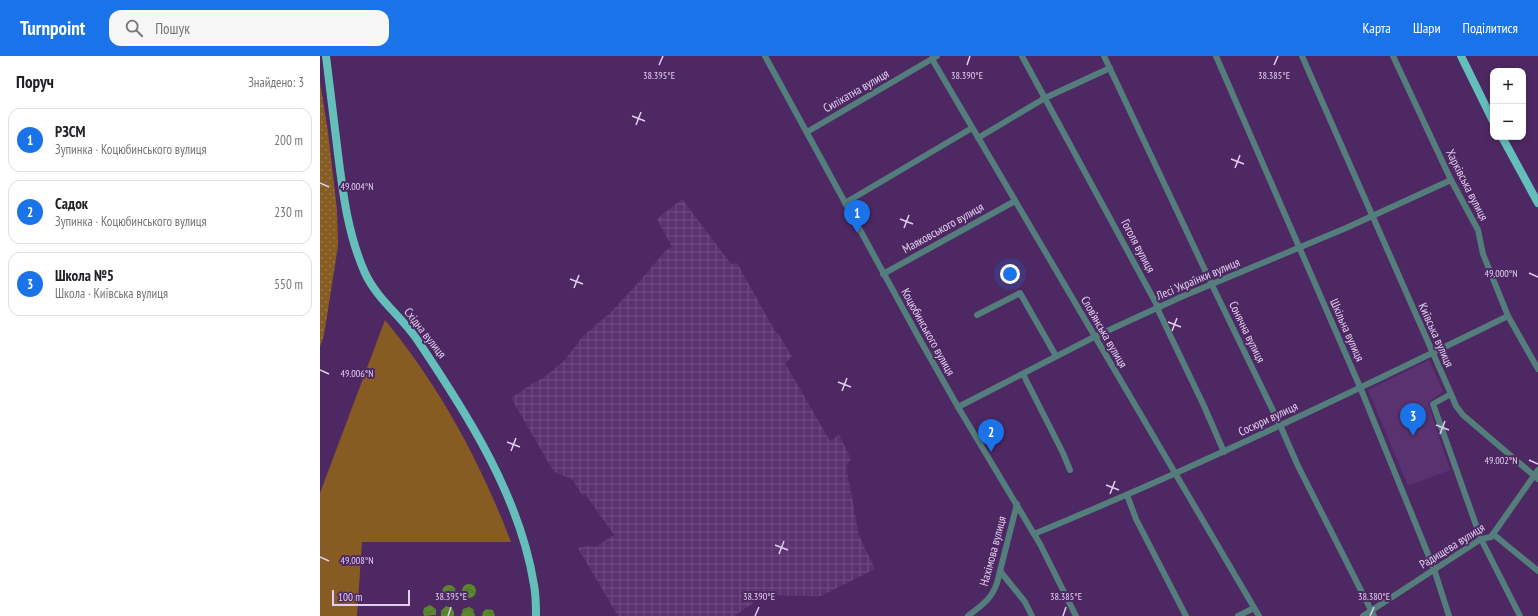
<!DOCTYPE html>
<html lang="uk">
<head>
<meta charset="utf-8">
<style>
  :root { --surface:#fff; --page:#f6f6f6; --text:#202124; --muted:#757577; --line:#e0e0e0; --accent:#1a73e8 }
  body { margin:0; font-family:"PT Sans Narrow",sans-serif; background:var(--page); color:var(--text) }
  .controls { position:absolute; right:12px; top:12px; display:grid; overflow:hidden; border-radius:8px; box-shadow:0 2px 6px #0003 }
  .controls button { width:36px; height:36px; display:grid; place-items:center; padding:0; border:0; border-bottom:1px solid var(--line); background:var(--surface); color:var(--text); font:20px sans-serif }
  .scale { position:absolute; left:12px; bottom:10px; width:78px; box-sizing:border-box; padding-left:4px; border:2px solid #e2cef0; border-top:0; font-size:11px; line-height:14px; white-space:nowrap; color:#e2cef0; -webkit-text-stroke:3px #4d2862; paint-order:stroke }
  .you { position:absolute; left:690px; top:218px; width:14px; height:14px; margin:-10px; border:3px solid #fff; border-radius:50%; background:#1a73e8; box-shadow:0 0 0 6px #1a73e833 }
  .badge { display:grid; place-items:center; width:26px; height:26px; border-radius:50%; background:var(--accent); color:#fff; font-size:13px; font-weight:700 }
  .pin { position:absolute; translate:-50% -33px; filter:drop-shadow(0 1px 2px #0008) }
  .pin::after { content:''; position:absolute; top:21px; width:14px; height:12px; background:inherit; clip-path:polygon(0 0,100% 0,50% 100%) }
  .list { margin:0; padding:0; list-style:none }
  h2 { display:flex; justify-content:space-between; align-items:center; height:52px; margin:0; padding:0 16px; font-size:17px }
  h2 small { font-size:13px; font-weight:400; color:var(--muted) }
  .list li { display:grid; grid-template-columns:26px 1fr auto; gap:12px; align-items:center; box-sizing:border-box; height:64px; margin:0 8px 8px; padding:0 8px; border:1px solid var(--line); border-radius:12px }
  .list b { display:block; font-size:15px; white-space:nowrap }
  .list p { margin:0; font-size:13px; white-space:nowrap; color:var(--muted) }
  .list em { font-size:13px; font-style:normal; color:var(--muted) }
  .icon { flex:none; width:22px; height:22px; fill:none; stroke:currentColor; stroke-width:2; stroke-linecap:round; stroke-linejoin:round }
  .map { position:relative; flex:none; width:1218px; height:560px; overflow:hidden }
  header { display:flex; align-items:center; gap:24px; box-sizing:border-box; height:56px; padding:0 20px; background:var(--accent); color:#fff }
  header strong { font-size:19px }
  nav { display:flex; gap:22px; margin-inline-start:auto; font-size:14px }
  .search { width:280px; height:36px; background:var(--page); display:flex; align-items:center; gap:10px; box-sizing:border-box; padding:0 14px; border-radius:12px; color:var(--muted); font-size:15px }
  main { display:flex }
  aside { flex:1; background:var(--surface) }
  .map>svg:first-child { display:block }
</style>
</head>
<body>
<header>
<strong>Turnpoint</strong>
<div class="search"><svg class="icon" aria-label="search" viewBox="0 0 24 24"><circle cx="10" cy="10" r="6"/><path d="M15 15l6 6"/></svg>Пошук</div>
<nav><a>Карта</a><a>Шари</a><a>Поділитися</a></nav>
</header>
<main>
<aside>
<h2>Поруч<small>Знайдено: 3</small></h2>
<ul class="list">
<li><span class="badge">1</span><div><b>РЗСМ</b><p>Зупинка · Коцюбинського вулиця</p></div><em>200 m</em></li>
<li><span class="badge">2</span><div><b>Садок</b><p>Зупинка · Коцюбинського вулиця</p></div><em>230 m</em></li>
<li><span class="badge">3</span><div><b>Школа №5</b><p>Школа · Київська вулиця</p></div><em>550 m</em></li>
</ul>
</aside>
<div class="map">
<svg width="1218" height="560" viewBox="0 0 1218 560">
  <defs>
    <pattern id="industrial-grid" width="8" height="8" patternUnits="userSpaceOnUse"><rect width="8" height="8" fill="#5a3270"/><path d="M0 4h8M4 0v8" fill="none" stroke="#714e85"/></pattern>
    <pattern id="park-dots" width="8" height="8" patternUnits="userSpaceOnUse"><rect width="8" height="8" fill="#865c22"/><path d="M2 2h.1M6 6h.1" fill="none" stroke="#9c7a4d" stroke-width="1.8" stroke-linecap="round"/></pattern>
    <pattern id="water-waves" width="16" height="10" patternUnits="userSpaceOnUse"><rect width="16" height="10" fill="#5b872c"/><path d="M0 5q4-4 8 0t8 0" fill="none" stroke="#536d36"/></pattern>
  </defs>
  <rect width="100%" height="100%" fill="#4d2862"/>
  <path fill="#5a3270" d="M1109 304 1123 335 1108 347 1130 414 1088 430 1048 334Z"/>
  <path fill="url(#industrial-grid)" d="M362 143 411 208 417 207 456 277H458L472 301 465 307 510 385 519 379 531 403 526 410 539 480 555 513 501 540 445 539 414 560H298L258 492 269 490 275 491 294 479 266 439H262L252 423 234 416 191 342 210 329 223 322 244 305 263 280 291 256 318 227 346 194 352 191 337 163Z"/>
  <path fill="#865c22" d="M65 264C120 331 160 405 191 486H42L37 560H0V437Z"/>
  <path fill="url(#park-dots)" d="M0 26 8 76 17 154 18 190 4 279 0 291Z"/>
  <g fill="url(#water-waves)">
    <circle cx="149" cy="535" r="7"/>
    <circle cx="129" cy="536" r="7"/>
    <path d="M110 549 116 553V559L104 560 103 556 104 552Z"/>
    <path d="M126 550 132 552 134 556V560H121V555Z"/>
    <path d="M149 551 153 553 155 560H141L143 553Z"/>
    <path d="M166 553 173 554 175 560H162L163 556Z"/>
  </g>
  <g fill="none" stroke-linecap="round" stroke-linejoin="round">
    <g stroke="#547e7c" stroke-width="6">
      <path d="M445 0 599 282 638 351 720 488 756 560"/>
      <path d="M702 0 838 251 839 256 884 350 904 396"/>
      <path d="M784 0 892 229 960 369 978 410 1054 560"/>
      <path d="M896 0 1040 331 1114 513 1129 560"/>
      <path d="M982 0 1131 338 1113 348 1161 483 1200 560"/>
      <path d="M1073 0 1131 124 1158 174 1163 198 1188 260 1218 313"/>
      <path d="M612 3 939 560"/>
      <path d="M487 76 617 0"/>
      <path d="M658 82 725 42 790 12"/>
      <path d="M525 147 652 72"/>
      <path d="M563 218 695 145"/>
      <path d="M657 259 700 237 736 300"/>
      <path d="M703 318 743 397 750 414"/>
      <path d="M1131 338 1136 350 1143 359 1218 423"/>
      <path d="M638 351 774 281 861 241 1026 172 1131 124"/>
      <path d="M807 439 816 463 866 560"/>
      <path d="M714 478C762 458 809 438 856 417 968 367 1078 314 1188 260"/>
      <path d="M1173 478 1218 515"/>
      <path d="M680 515 705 546 712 560"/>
      <path d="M648 560C662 549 671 544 677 527L697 448"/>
      <path d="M918 560 934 552"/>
      <path d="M1043 560 1161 483 1171 481 1218 414"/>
    </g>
    <g stroke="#64bfbb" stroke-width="8">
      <path d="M6 0C10 33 14 65 18 98 23 138 28 179 45 217 57 243 80 259 96 282 146 356 200 440 214 529 216 539 216 550 216 560"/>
      <path d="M1141 0 1173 65"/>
      <path d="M1182 81 1218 147"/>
    </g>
  </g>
  <path fill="none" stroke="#e2cef0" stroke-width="1.5" d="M339 9 343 0M647 9 650 0M954 9 958 0M312 60 325 65M316 69 321 56M911 103 924 108M915 112 920 99M0 127 9 131M580 163 593 168M584 172 589 159M1209 217 1218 221M250 223 263 228M254 232 259 219M848 266 861 271M852 275 857 262M0 314 9 318M518 326 531 331M522 335 527 322M1116 369 1129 374M1120 378 1125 365M187 386 200 391M191 395 196 382M1209 404 1218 408M786 429 799 434M790 438 795 425M455 489 468 494M459 498 464 485M0 501 9 505M128 560 131 551M435 560 439 551M743 560 746 551M1050 560 1054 551"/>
  <g text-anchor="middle" stroke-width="4" stroke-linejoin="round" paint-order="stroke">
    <g font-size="12" fill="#e2cef0" stroke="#4d2862">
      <text transform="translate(536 35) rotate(-30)" y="4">Силікатна вулиця</text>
      <text transform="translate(1147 129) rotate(63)" y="4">Харківська вулиця</text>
      <text transform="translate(623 172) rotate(-29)" y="4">Маяковського вулиця</text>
      <text transform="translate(818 190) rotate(62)" y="4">Гоголя вулиця</text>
      <text transform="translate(878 223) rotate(-23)" y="4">Лесі Українки вулиця</text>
      <text transform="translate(1027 274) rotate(66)" y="4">Шкільна вулиця</text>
      <text transform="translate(608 276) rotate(61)" y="4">Коцюбинського вулиця</text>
      <text transform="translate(784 276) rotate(60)" y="4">Слов’янська вулиця</text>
      <text transform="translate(927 276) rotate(64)" y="4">Сонячна вулиця</text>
      <text transform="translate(105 277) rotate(52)" y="4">Східна вулиця</text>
      <text transform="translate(1116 279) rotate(66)" y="4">Київська вулиця</text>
      <text transform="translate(948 363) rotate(-25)" y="4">Сосюри вулиця</text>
      <text transform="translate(1132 490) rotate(-32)" y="4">Радищева вулиця</text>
      <text transform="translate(673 495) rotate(-75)" y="4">Нахімова вулиця</text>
    </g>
  </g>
  <g font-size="10" text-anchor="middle" fill="#e2cef0" stroke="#4d2862" stroke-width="4" stroke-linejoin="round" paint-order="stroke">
    <text x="339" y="23">38.395°E</text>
    <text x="647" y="23">38.390°E</text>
    <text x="954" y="23">38.385°E</text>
    <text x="37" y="134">49.004°N</text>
    <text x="1181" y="221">49.000°N</text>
    <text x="37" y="321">49.006°N</text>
    <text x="1181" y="408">49.002°N</text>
    <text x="37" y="508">49.008°N</text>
    <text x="131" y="544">38.395°E</text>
    <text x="439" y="544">38.390°E</text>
    <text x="746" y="544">38.385°E</text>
    <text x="1054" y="544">38.380°E</text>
  </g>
</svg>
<div class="controls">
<button>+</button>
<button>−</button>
</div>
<div class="scale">100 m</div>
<div class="you"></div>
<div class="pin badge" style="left:537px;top:177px">1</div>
<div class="pin badge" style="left:671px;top:396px">2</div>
<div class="pin badge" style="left:1093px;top:380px">3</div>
</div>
</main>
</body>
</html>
